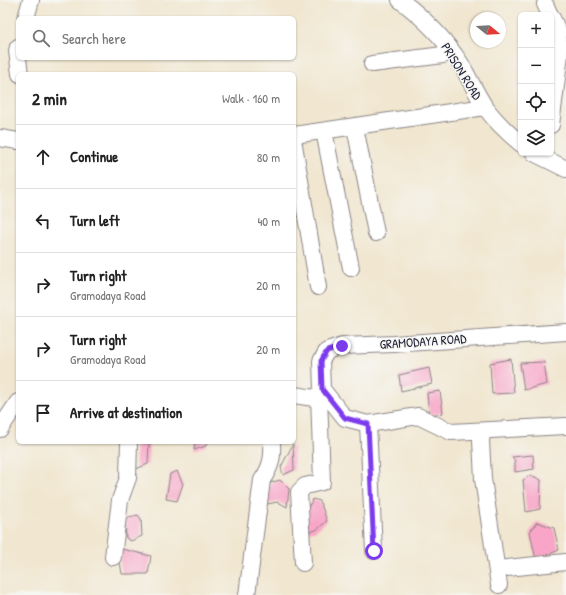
<!DOCTYPE html>
<html lang="en">
<head>
<meta charset="utf-8">
<style>
  :root { --surface:#fff; --page:#f6f6f6; --text:#222; --muted:#767676; --line:#e0e0e0 }
  body { margin:0; font-family:"Patrick Hand",sans-serif; background:var(--page); color:var(--text) }
  .controls { position:absolute; right:12px; top:12px; display:grid; overflow:hidden; border-radius:6px; box-shadow:0 1px 3px #0004 }
  .controls button { width:36px; height:36px; display:grid; place-items:center; padding:0; border:0; border-bottom:1px solid var(--line); background:var(--surface); color:var(--text); font:20px sans-serif }
  .compass { position:absolute; left:470px; top:12px; width:36px; height:36px; border-radius:50%; background:var(--surface); box-shadow:0 1px 3px #0004; rotate:108deg }
  .stop { position:absolute; width:12px; height:12px; margin:-9px; border:3px solid #7c3aed; border-radius:50%; background:#fff }
  .stop.end { background:#7c3aed; border-color:#fff; box-shadow:0 1px 4px #0008 }
  .list { margin:0; padding:0; list-style:none }
  h2 { display:flex; justify-content:space-between; align-items:center; height:52px; margin:0; padding:0 16px; font-size:17px }
  h2 small { font-size:13px; font-weight:400; color:var(--muted) }
  .list li { display:grid; grid-template-columns:26px 1fr auto; gap:12px; align-items:center; box-sizing:border-box; height:64px; padding:0 16px; border-top:1px solid var(--line) }
  .list b { display:block; font-size:15px; white-space:nowrap }
  .list p { margin:0; font-size:13px; white-space:nowrap; color:var(--muted) }
  .list em { font-size:13px; font-style:normal; color:var(--muted) }
  .icon { flex:none; width:22px; height:22px; fill:none; stroke:currentColor; stroke-width:2; stroke-linecap:round; stroke-linejoin:round }
  .map { position:relative; flex:none; width:566px; height:595px; overflow:hidden }
  .search { position:absolute; background:var(--surface); box-shadow:0 1px 3px #0004; left:16px; top:16px; width:280px; height:44px; display:flex; align-items:center; gap:10px; box-sizing:border-box; padding:0 14px; border-radius:6px; color:var(--muted); font-size:15px }
  .panel { position:absolute; background:var(--surface); box-shadow:0 1px 3px #0004; left:16px; top:72px; width:280px; height:372px; border-radius:6px }
  .map>svg:first-child { display:block }
</style>
</head>
<body>
<div class="map">
<svg width="566" height="595" viewBox="0 0 566 595">
  <rect width="100%" height="100%" fill="#f6f6f2"/>
  <filter id="ink" filterUnits="userSpaceOnUse"><feTurbulence type="fractalNoise" baseFrequency=".025" numOctaves="2"/><feDisplacementMap in="SourceGraphic" scale="8" xChannelSelector="R" yChannelSelector="G"/><feConvolveMatrix kernelMatrix="1 2 1 2 8 2 1 2 1" color-interpolation-filters="sRGB"/></filter>
  <filter id="wash" filterUnits="userSpaceOnUse"><feTurbulence type="fractalNoise" baseFrequency=".012" numOctaves="4" result="noise"/><feDisplacementMap in="SourceGraphic" scale="16" xChannelSelector="R" yChannelSelector="G"/><feGaussianBlur stdDeviation="0.9" result="paint"/><feColorMatrix in="noise" values="0 0 0 0 0 0 0 0 0 0 0 0 0 0 0 0 0 1.4 0 .05"/><feComposite in="paint" operator="in"/></filter>
  <g filter="url(#wash)">
    <rect width="100%" height="100%" fill="#f1e6cf"/>
    <g id="blocks">
      <g fill="#f8a5c7">
        <path d="M511 359 514 393 492 394 490 363Z"/>
        <path d="M544 362 547 384 524 390 520 363Z"/>
        <path d="M429 368 432 384 401 391 399 375Z"/>
        <path d="M440 391 443 413 429 415 427 393Z"/>
        <path d="M135 442H149L148 464 136 469Z"/>
        <path d="M195 442H207L206 446 194 450Z"/>
        <path d="M293 444 294 470 283 475 281 467Z"/>
        <path d="M533 455 534 469 515 472V461L512 457Z"/>
        <path d="M177 471 183 484 177 501 166 499 170 474Z"/>
        <path d="M531 475 541 480 540 509 526 512 523 480Z"/>
        <path d="M280 480 289 489 287 507 278 502 267 504V498L270 483Z"/>
        <path d="M313 499 320 501 327 521 316 530 306 533 305 513Z"/>
        <path d="M138 515 141 519 142 536 131 541 126 538 125 518Z"/>
        <path d="M537 522 554 528 559 550 536 560 530 532Z"/>
        <path d="M122 549 151 556 148 574H122L120 562Z"/>
      </g>
    </g>
  </g>
  <g filter="url(#ink)">
    <use href="#blocks" fill-opacity="0" stroke="#8a8485" stroke-width="1"/>
    <g fill="none" stroke-linecap="round" stroke-linejoin="round">
      <defs>
        <g id="minor">
          <path d="M400 0C424 18 445 39 461 64 469 78 476 93 485 107 495 121 508 133 521 144"/>
          <path d="M545 4 550 15"/>
          <path d="M551 16 558 31 560 54 551 125"/>
          <path d="M26 18 31 0"/>
          <path d="M18 47 17 51 20 74"/>
          <path d="M372 64 443 55 451 51"/>
          <path d="M355 127 376 233"/>
          <path d="M324 131 351 268"/>
          <path d="M294 135 485 107"/>
          <path d="M0 138 18 141"/>
          <path d="M294 145 318 287"/>
          <path d="M534 153 566 169"/>
          <path d="M322 389 345 418 368 424 418 416 451 432 566 426"/>
          <path d="M294 395 314 398 319 395 322 389 321 361 327 351 342 346 394 344 566 332"/>
          <path d="M368 424 374 551"/>
          <path d="M0 429 18 402"/>
          <path d="M483 431 481 440 483 479 499 585"/>
          <path d="M113 557 120 500 128 478 129 442"/>
          <path d="M303 563 299 492 305 486 322 482 319 395"/>
          <path d="M497 569 566 562"/>
          <path d="M247 595 262 480C271 467 273 458 272 442"/>
        </g>
      </defs>
      <use href="#minor" stroke="#8a8485" stroke-width="18"/>
      <use href="#minor" stroke="#fff" stroke-width="16"/>
    </g>
  </g>
  <g fill="none" stroke-linecap="round" stroke-linejoin="round" filter="url(#ink)">
    <path stroke="#7c3aed" stroke-width="5" d="M342 346 327 351 321 361 322 389 345 418 368 424 374 551"/>
  </g>
  <g text-anchor="middle" stroke-width="3" stroke-linejoin="round" paint-order="stroke">
    <g font-size="13" fill="#22223b" stroke="#f6f6f2">
      <text transform="translate(462 71) rotate(58)" y="5">PRISON ROAD</text>
      <text transform="translate(423 341) rotate(-4)" y="5">GRAMODAYA ROAD</text>
    </g>
  </g>
</svg>
<div class="controls">
<button>+</button>
<button>−</button>
<button><svg class="icon" aria-label="locate" viewBox="0 0 24 24"><circle cx="12" cy="12" r="6"/><path d="M12 2v4M12 18v4M2 12h4M18 12h4"/></svg></button>
<button><svg class="icon" aria-label="layers" viewBox="0 0 24 24"><path d="M12 4l9 5-9 5-9-5zM3 14l9 5 9-5"/></svg></button>
</div>
<svg class="compass" viewBox="-18 -18 36 36"><path d="M0-13l5 13h-10z" fill="#e53935"/><path d="M0 13l5-13h-10z" fill="#767676"/></svg>
<div class="stop" style="left:374px;top:551px"></div>
<div class="stop end" style="left:342px;top:346px"></div>
<div class="search"><svg class="icon" aria-label="search" viewBox="0 0 24 24"><circle cx="10" cy="10" r="6"/><path d="M15 15l6 6"/></svg>Search here</div>
<section class="panel">
<h2>2 min<small>Walk · 160 m</small></h2>
<ul class="list">
<li><svg class="icon" aria-label="ahead" viewBox="0 0 24 24"><path d="M12 20V5M6 11l6-6 6 6"/></svg><div><b>Continue</b></div><em>80 m</em></li>
<li><svg class="icon" aria-label="left" viewBox="0 0 24 24"><path d="M17 20v-9H6M10 6l-5 5 5 5"/></svg><div><b>Turn left</b></div><em>40 m</em></li>
<li><svg class="icon" aria-label="right" viewBox="0 0 24 24"><path d="M7 20v-9h11M14 6l5 5-5 5"/></svg><div><b>Turn right</b><p>Gramodaya Road</p></div><em>20 m</em></li>
<li><svg class="icon" aria-label="right" viewBox="0 0 24 24"><path d="M7 20v-9h11M14 6l5 5-5 5"/></svg><div><b>Turn right</b><p>Gramodaya Road</p></div><em>20 m</em></li>
<li><svg class="icon" aria-label="arrive" viewBox="0 0 24 24"><path d="M6 21V4h12l-3 4 3 4H6"/></svg><div><b>Arrive at destination</b></div></li>
</ul>
</section>
</div>
</body>
</html>
